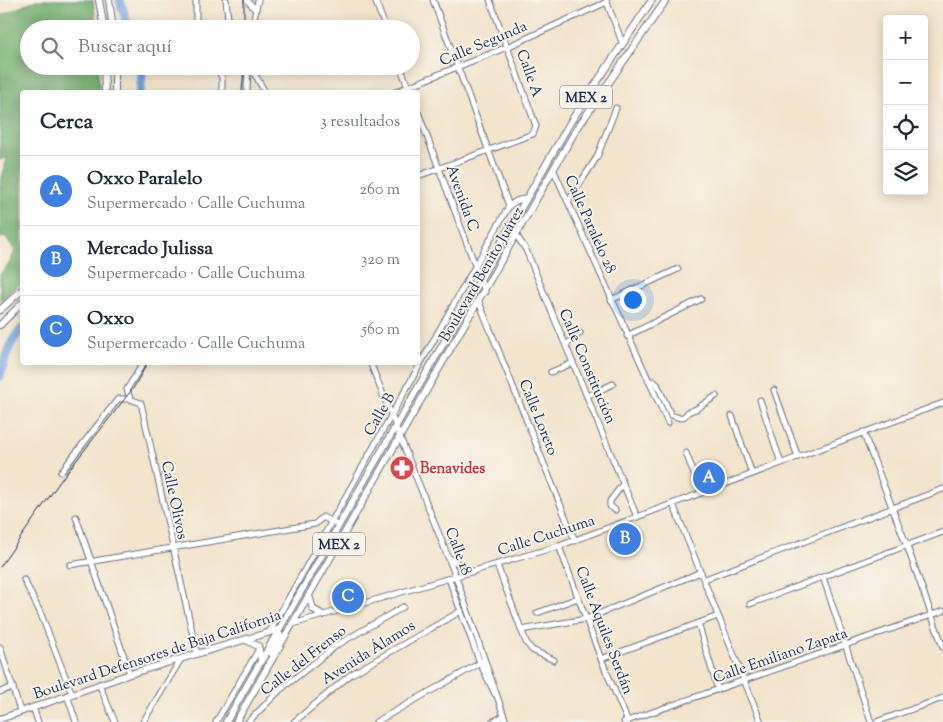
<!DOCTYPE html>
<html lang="es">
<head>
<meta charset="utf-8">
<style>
  :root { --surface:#fff; --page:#f2f2f3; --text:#1f2937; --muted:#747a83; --line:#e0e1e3; --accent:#b5179e }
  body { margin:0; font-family:"Sorts Mill Goudy",serif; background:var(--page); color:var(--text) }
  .controls { position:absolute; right:15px; top:15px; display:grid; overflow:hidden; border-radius:5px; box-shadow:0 2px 12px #0003 }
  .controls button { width:45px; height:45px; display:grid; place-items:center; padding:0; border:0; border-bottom:1px solid var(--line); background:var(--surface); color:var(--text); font:25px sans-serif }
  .you { position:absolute; left:632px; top:299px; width:18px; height:18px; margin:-12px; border:4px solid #fff; border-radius:50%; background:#1a73e8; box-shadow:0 0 0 8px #1a73e833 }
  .badge { display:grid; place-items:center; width:32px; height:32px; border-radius:50%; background:var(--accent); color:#fff; font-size:16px; font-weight:700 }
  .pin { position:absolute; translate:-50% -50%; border:2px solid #fff; box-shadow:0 1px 5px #0006 }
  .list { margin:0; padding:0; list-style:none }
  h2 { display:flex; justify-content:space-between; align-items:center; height:65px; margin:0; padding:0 20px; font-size:21px }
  h2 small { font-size:16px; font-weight:400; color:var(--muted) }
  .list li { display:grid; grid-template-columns:32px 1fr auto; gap:15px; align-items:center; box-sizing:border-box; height:70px; padding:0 20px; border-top:1px solid var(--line) }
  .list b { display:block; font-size:19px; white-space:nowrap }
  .list p { margin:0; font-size:16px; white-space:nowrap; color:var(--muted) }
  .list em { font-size:16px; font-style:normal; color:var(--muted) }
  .icon { flex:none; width:28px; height:28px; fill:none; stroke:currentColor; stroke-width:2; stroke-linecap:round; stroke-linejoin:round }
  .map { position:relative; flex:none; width:943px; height:722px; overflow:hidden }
  .search { position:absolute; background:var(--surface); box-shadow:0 2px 12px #0003; left:20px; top:20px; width:400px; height:55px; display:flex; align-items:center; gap:12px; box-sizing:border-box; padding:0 18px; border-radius:28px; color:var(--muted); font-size:19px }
  .panel { position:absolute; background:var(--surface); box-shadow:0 2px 12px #0003; left:20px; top:90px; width:400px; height:275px; border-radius:5px }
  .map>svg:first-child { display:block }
</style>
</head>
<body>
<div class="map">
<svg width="943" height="722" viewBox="0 0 943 722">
  <rect width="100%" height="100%" fill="#f7f3e8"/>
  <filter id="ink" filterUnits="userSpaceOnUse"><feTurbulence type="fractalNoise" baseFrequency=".02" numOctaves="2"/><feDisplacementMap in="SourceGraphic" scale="10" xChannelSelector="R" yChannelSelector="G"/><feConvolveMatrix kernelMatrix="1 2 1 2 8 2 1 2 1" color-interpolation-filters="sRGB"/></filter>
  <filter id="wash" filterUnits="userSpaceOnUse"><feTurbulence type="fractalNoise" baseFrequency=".0096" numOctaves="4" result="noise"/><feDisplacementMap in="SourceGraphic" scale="20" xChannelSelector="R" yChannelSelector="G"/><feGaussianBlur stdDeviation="1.12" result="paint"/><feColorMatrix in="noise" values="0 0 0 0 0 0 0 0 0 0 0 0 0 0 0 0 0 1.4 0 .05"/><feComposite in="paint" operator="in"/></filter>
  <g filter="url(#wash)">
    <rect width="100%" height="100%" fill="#f3e4cc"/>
    <path fill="#72ad6e" stroke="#466e66" d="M36 0H93L97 29H29V66H98L99 92H22V282L0 301V274L9 264 15 251 6 237 0 238V186L7 157 0 160V16Z"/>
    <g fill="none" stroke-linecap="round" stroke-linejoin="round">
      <g stroke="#75a3de" stroke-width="9">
        <path d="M120 0 129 29"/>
        <path d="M140 92 143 66"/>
        <path d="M0 376C5 359 9 341 22 329"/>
      </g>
    </g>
  </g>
  <g filter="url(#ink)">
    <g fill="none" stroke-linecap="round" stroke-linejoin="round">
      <defs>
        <g id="minor">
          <path d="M226 0 229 29"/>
          <path d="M247 0 255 9"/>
          <path d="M258 0 254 18 263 29"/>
          <path d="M375 0 386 29"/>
          <path d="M433 0 509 206"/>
          <path d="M606 0 622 42"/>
          <path d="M196 29V0"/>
          <path d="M332 29 335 26"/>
          <path d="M216 66 222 77V92"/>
          <path d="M250 66 265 92"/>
          <path d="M400 66 410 92"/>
          <path d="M247 92 248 66"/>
          <path d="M395 92 507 47 607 2"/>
          <path d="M418 112 485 292"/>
          <path d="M554 171 668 423"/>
          <path d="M418 176 533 134 536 126 490 0"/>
          <path d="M568 202 597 157 616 108"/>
          <path d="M511 227 526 250 637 517"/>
          <path d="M611 300 678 269"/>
          <path d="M479 302 575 541"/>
          <path d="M627 336 701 299"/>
          <path d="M566 345 580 333"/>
          <path d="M144 362 127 389 130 399 141 403 197 654"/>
          <path d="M370 362 456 577 506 722"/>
          <path d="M551 372 573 363"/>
          <path d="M649 382 653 381 657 384 671 415 680 418 685 416 688 412 696 409 716 396"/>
          <path d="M774 390 798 457"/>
          <path d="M587 396 613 384"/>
          <path d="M760 400 781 463"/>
          <path d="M732 416 752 474"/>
          <path d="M863 432 907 546 943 647"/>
          <path d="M686 453 701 493"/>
          <path d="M61 472 118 399H130"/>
          <path d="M673 504 761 722"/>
          <path d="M615 510 610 506V501L623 484"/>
          <path d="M76 517 130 674"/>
          <path d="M559 546 601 659 628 722"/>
          <path d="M449 558 473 572"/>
          <path d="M70 565 315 524 323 517 339 526"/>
          <path d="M497 565 526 642 532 650 554 660"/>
          <path d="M823 577 871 722"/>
          <path d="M449 579 480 663 495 694"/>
          <path d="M705 579 943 489"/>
          <path d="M24 580 40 612 72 694"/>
          <path d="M750 604 943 532"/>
          <path d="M537 613 578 598"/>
          <path d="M698 623 718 690"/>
          <path d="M293 624 559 546 943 403"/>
          <path d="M521 630 586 619 701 572"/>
          <path d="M269 633 509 206 516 201 527 198"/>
          <path d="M0 647 20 711"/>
          <path d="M601 659 718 616"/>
          <path d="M99 684 115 722"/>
          <path d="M0 692 13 687"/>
          <path d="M67 695 76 722"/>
          <path d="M33 707 38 722"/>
          <path d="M143 722 181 659"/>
          <path d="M216 722 259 649"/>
          <path d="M248 722 280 690 337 645 403 607"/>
          <path d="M294 722 350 675 461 611"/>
          <path d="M376 722 482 662"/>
          <path d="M492 722 504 716"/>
          <path d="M624 722 943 611"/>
          <path d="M876 722 943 698"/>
        </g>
        <g id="major">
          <path d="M99 0 104 29"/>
          <path d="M109 0 113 29"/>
          <path d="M104 66 105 92"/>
          <path d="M115 66V92"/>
          <path d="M0 310 22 290"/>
          <path d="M0 325 22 303"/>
          <path d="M309 596 313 609 323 615"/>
          <path d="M246 640 258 646 261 660"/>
          <path d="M271 653 280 636 278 631"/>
          <path d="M0 719 130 674 280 629"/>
          <path d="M226 722 571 121 652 0"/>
          <path d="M236 722 576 130 666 0"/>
        </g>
      </defs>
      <use href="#minor" stroke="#676e84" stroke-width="7"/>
      <use href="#major" stroke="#676e84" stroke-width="8"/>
      <use href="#minor" stroke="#fff" stroke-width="5"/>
      <use href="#major" stroke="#fff" stroke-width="6"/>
      <g stroke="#1b2f5e" stroke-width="1">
        <path d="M244 0V29"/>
        <path d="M242 92 244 66"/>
        <path d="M0 567 61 480 134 387 148 362"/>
      </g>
    </g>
  </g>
  <defs>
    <symbol id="pharmacy-disc" viewBox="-11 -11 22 22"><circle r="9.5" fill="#e0444e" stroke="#f7f3e8"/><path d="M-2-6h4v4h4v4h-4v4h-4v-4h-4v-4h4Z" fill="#fff"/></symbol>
  </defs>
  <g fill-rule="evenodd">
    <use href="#pharmacy-disc" x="388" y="454" width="28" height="28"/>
  </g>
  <g text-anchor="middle" stroke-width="4" stroke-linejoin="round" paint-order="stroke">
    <g fill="#f7f3e8" stroke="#5d6a87" stroke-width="1">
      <rect x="560" y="85.5" width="52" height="23" rx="4"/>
      <rect x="313" y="532.5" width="52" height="23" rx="4"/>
    </g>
    <g font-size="14" font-weight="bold" fill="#1b2f5e">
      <text x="586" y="102">MEX 2</text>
      <text x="339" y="549">MEX 2</text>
    </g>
    <g font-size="15" fill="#1b2f5e" stroke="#f7f3e8">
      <text transform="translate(483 43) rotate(-23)" y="5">Calle Segunda</text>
      <text transform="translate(530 73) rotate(70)" y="5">Calle A</text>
      <text transform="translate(463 198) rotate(70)" y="5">Avenida C</text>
      <text transform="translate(591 224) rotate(66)" y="5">Calle Paralelo 28</text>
      <text transform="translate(481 274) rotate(-60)" y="5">Boulevard Benito Juárez</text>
      <text transform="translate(588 366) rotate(67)" y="5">Calle Constitución</text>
      <text transform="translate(379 414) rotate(-60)" y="5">Calle B</text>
      <text transform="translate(539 417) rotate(68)" y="5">Calle Loreto</text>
      <text transform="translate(175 500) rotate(78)" y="5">Calle Olivos</text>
      <text transform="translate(546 535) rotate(-18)" y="5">Calle Cuchuma</text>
      <text transform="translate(459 551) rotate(69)" y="5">Calle 18</text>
      <text transform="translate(605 630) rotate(69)" y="5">Calle Aquiles Serdán</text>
      <text transform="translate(368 652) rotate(-32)" y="5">Avenida Álamos</text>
      <text transform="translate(157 654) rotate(-18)" y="5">Boulevard Defensores de Baja California</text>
      <text transform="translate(780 655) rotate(-19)" y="5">Calle Emiliano Zapata</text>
      <text transform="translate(303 660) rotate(-38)" y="5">Calle del Frenso</text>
    </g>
    <g font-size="15" font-weight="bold" fill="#be3a42" stroke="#f7f3e8" text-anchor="start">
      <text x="420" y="473">Benavides</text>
    </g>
  </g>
</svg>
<div class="controls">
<button>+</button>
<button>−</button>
<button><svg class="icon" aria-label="locate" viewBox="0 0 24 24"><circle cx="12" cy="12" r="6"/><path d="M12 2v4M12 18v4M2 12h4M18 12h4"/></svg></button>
<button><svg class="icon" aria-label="layers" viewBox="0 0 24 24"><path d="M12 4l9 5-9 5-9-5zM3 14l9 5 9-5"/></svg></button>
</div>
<div class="you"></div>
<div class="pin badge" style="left:709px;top:478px;background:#3f7fe0">A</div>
<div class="pin badge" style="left:625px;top:539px;background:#3f7fe0">B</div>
<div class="pin badge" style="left:348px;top:597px;background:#3f7fe0">C</div>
<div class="search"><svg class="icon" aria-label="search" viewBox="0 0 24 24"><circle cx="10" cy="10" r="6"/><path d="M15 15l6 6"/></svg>Buscar aquí</div>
<section class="panel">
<h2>Cerca<small>3 resultados</small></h2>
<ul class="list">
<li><span class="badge" style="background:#3f7fe0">A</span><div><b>Oxxo Paralelo</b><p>Supermercado · Calle Cuchuma</p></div><em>260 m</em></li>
<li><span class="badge" style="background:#3f7fe0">B</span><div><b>Mercado Julissa</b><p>Supermercado · Calle Cuchuma</p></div><em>320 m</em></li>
<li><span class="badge" style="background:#3f7fe0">C</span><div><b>Oxxo</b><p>Supermercado · Calle Cuchuma</p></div><em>560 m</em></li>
</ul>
</section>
</div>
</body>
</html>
